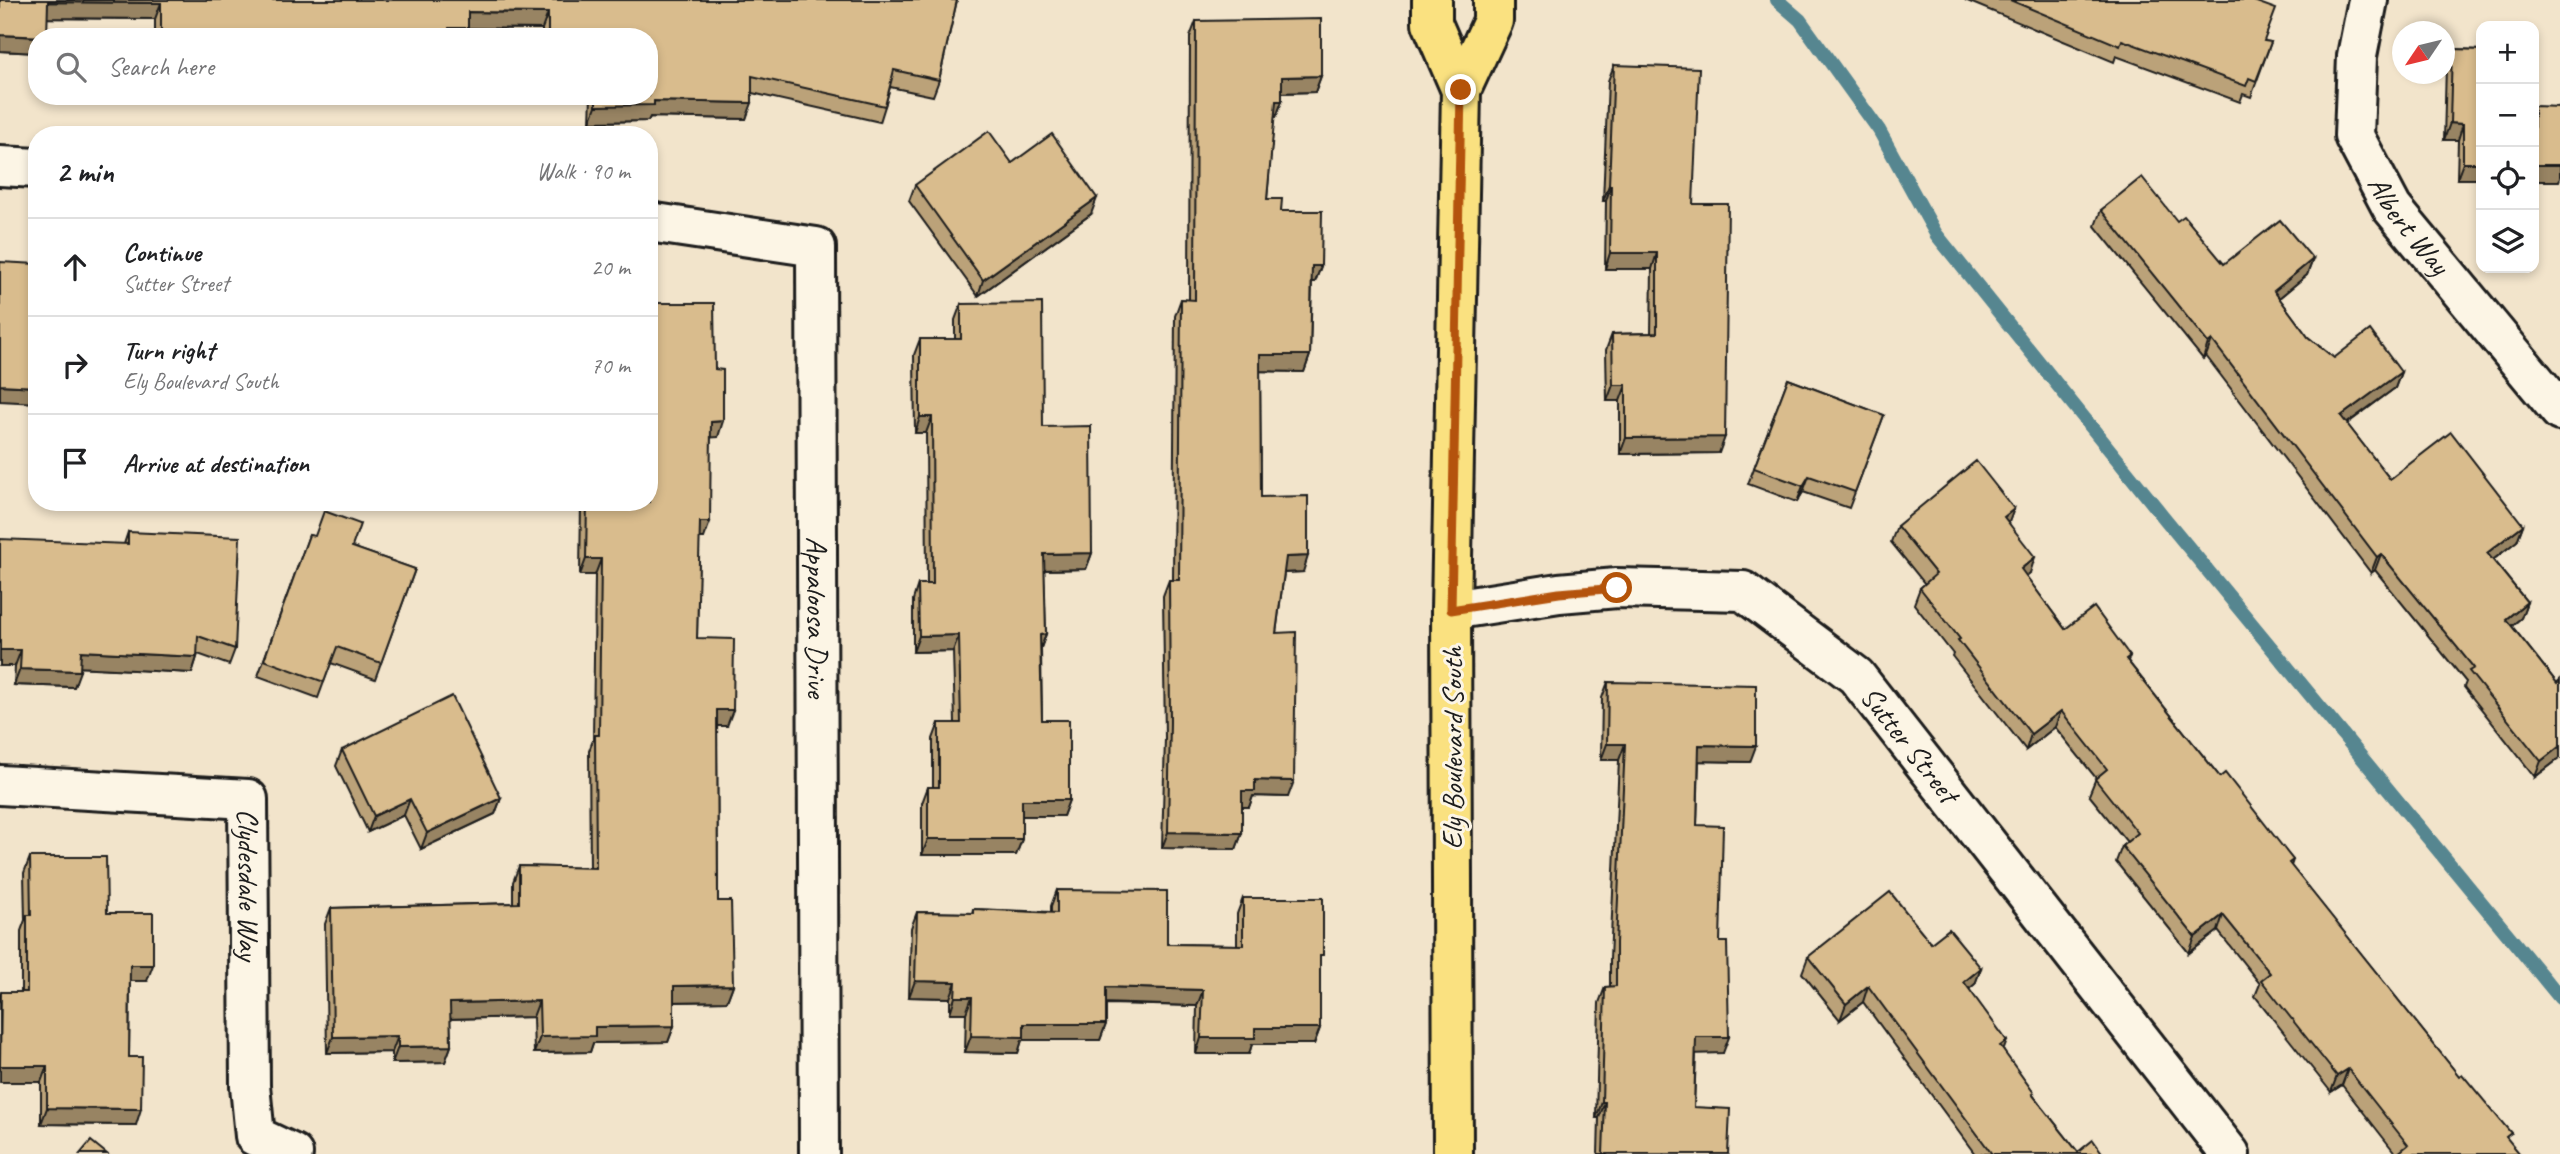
<!DOCTYPE html>
<html lang="en">
<head>
<meta charset="utf-8">
<style>
  :root { --surface:#fff; --page:#f6f6f6; --text:#202124; --muted:#757577; --line:#e0e0e0 }
  body { margin:0; font-family:Caveat,sans-serif; background:var(--page); color:var(--text) }
  .controls { position:absolute; right:21px; top:21px; display:grid; overflow:hidden; border-radius:14px; box-shadow:0 4px 10px #0003 }
  .controls button { width:63px; height:63px; display:grid; place-items:center; padding:0; border:0; border-bottom:2px solid var(--line); background:var(--surface); color:var(--text); font:35px sans-serif }
  .compass { position:absolute; left:2392px; top:21px; width:63px; height:63px; border-radius:50%; background:var(--surface); box-shadow:0 4px 10px #0003; rotate:235deg }
  .stop { position:absolute; width:21px; height:21px; margin:-16px; border:5px solid #b45309; border-radius:50%; background:#fff }
  .stop.end { background:#b45309; border-color:#fff; box-shadow:0 2px 7px #0008 }
  .list { margin:0; padding:0; list-style:none }
  h2 { display:flex; justify-content:space-between; align-items:center; height:91px; margin:0; padding:0 28px; font-size:30px }
  h2 small { font-size:23px; font-weight:400; color:var(--muted) }
  .list li { display:grid; grid-template-columns:46px 1fr auto; gap:21px; align-items:center; box-sizing:border-box; height:98px; padding:0 28px; border-top:2px solid var(--line) }
  .list b { display:block; font-size:26px; white-space:nowrap }
  .list p { margin:0; font-size:23px; white-space:nowrap; color:var(--muted) }
  .list em { font-size:23px; font-style:normal; color:var(--muted) }
  .icon { flex:none; width:38px; height:38px; fill:none; stroke:currentColor; stroke-width:2; stroke-linecap:round; stroke-linejoin:round }
  .map { position:relative; flex:none; width:2560px; height:1154px; overflow:hidden }
  .search { position:absolute; background:var(--surface); box-shadow:0 4px 10px #0003; left:28px; top:28px; width:630px; height:77px; display:flex; align-items:center; gap:18px; box-sizing:border-box; padding:0 24px; border-radius:28px; color:var(--muted); font-size:26px }
  .panel { position:absolute; background:var(--surface); box-shadow:0 4px 10px #0003; left:28px; top:126px; width:630px; height:385px; border-radius:28px }
  .map>svg:first-child { display:block }
</style>
</head>
<body>
<div class="map">
<svg width="2560" height="1154" viewBox="0 0 2560 1154">
  <rect width="100%" height="100%" fill="#f2e4cb"/>
  <filter id="ink" filterUnits="userSpaceOnUse"><feTurbulence type="fractalNoise" baseFrequency=".0143" numOctaves="2"/><feDisplacementMap in="SourceGraphic" scale="14" xChannelSelector="R" yChannelSelector="G"/><feConvolveMatrix kernelMatrix="1 2 1 2 8 2 1 2 1" color-interpolation-filters="sRGB"/></filter>
  <g filter="url(#ink)">
    <g fill="none" stroke-linecap="round" stroke-linejoin="round">
      <path stroke="#578690" stroke-width="14" d="M1777 0 1800 20 1879 130 1936 234 2166 520 2560 998"/>
      <defs>
        <g id="minor">
          <path id="s1" d="M2368 0 2357 56 2354 136 2392 208 2560 411"/>
          <path d="M0 166 37 168"/>
          <path id="s2" d="M649 222 816 247 819 1154"/>
          <path id="s3" d="M1451 610 1559 593 1617 588 1743 591 1856 676 2230 1154"/>
          <path id="s4" d="M0 785 248 799 250 1086 255 1136 293 1154"/>
        </g>
        <g id="major">
          <path d="M1432 0V23L1461 90"/>
          <path d="M1453 1154 1451 610 1461 90 1493 21V0"/>
        </g>
      </defs>
      <use href="#minor" stroke="#1c1c1c" stroke-width="44"/>
      <use href="#major" stroke="#1c1c1c" stroke-width="44"/>
      <use href="#minor" stroke="#fcf5e5" stroke-width="38"/>
      <use href="#major" stroke="#fae180" stroke-width="38"/>
    </g>
    <g fill="#bba279" stroke="#1c1c1c" stroke-width="2">
      <path d="M0 0H957L939 80 933 96 890 87 885 106 880 122 752 93 746 119 650 117 648 121 590 122 591 96H649V37H542V29L468 28 465 37H155V19L47 18 37 37V53L0 51Z"/>
      <path d="M1965 0H2251L2264 41 2271 42 2251 97 2243 94 2240 102 2116 56 2114 62Z"/>
      <path d="M1196 21 1321 76 1315 92 1282 93V101L1276 117H1274L1267 199 1281 211 1321 266 1315 282H1312L1310 355 1304 372 1260 371 1261 497 1303 572 1284 573 1276 633 1288 797 1253 796 1249 807H1242V833L1236 849 1162 848 1165 738 1163 596 1169 580H1173L1175 316 1181 299 1189 300 1190 37Z"/>
      <path d="M2452 49 2481 50V179H2457L2458 140H2444L2446 65Z"/>
      <path d="M1614 65 1693 204 1719 453 1620 454V401H1607L1606 350 1612 334 1651 333 1652 269H1605L1606 201H1603L1608 81Z"/>
      <path d="M915 185 1091 214 978 296 909 201Z"/>
      <path d="M2101 210 2177 221 2224 264 2313 259 2307 275 2279 298 2308 337 2334 358 2401 372 2395 388 2347 424 2390 479 2523 525 2517 541 2493 560 2527 602 2521 618 2512 626 2557 683 2560 680V758L2535 777 2464 687 2466 682 2375 570 2371 573 2206 356 2203 359 2095 226Z"/>
      <path d="M961 304 1043 427 1092 553 1086 569 1044 570 1046 634 1041 648 1042 720 1069 800 1063 816H1022V839L1016 855H922V803L928 787H933V739L939 723H955L953 651 913 652V600L918 584H927L926 433H915L914 355 920 339H955V320Z"/>
      <path d="M715 369 718 437H711L704 538H699L697 638 727 726H717L718 901 733 985 727 1001 674 1002V1026L668 1042 593 1043 590 1052 534 1053 533 1017 450 1019 451 1046 445 1062 392 1063V1052L327 1053 325 924 331 908 513 903V882L519 866 590 868 589 751 593 740 595 575H580L581 502H649Z"/>
      <path d="M1788 379 1884 415 1849 508 1803 492 1797 502 1748 484Z"/>
      <path d="M2009 523 2030 573 2026 576 2065 629 2130 656 2128 661 2220 777 2293 860 2291 866 2459 1076 2511 1133 2396 1154 2342 1085 2331 1092 2288 1038 2255 996 2260 984 2218 931 2189 953 2116 862 2122 846 2127 842 2089 795 2096 778 2055 727 2026 750 1952 656 1953 654 1914 604 1920 588 1925 584 1891 542 1897 526Z"/>
      <path d="M128 532 235 649 229 665 198 654 192 673 80 667 74 687 14 685 15 666H0L124 544Z"/>
      <path d="M309 535 352 547 415 569 375 679 331 663 318 698 258 676Z"/>
      <path d="M1608 682 1750 762 1699 761 1697 825 1720 942 1723 1053H1696L1694 1107 1728 1154H1598L1599 1118H1596L1599 1003 1605 987H1610V959L1619 760H1601L1602 698Z"/>
      <path d="M342 750 501 798 495 814 421 849 404 815 368 832 336 766Z"/>
      <path d="M30 857 107 913 147 981H130L129 1057 136 1125 41 1124V1082H0V994L1 992H21V931L25 920 24 873Z"/>
      <path d="M1057 890 1167 944 1237 945V914L1243 898 1320 964V1028L1314 1044H1252L1249 1054H1196L1197 1006 1106 1004V1024L1100 1040H1022L1018 1053 965 1052 966 1013H950V998L909 997 911 928 917 912 972 913 973 909 1051 912V906Z"/>
      <path d="M1808 957 1981 968 1975 984 1969 989 2003 1051 2033 1095 2078 1152 2103 1154H1975L1863 1002 1840 1020 1802 973Z"/>
    </g>
    <g fill="#988463" stroke="#1c1c1c" stroke-width="2">
      <path d="M48 2 161 3 155 19 42 18Z"/>
      <path d="M468 12 548 13 542 29 468 28 465 37H445L449 28Z"/>
      <path d="M0 35 37 37V53L0 51Z"/>
      <path d="M1321 76 1315 92 1276 93 1282 77Z"/>
      <path d="M654 101 752 103 746 119 650 117 648 121 590 122 596 106Z"/>
      <path d="M1276 101H1282L1276 117H1270Z"/>
      <path d="M2450 123 2463 124 2458 140H2444Z"/>
      <path d="M2463 163H2481V179H2457Z"/>
      <path d="M2534 165H2560V178L2559 181H2534Z"/>
      <path d="M1609 185H1611L1606 201H1603Z"/>
      <path d="M1097 198 1091 214 978 296 983 280Z"/>
      <path d="M1610 253H1657L1652 269H1605Z"/>
      <path d="M2313 259 2307 275 2268 307 2274 291Z"/>
      <path d="M1312 266H1321L1315 282H1306Z"/>
      <path d="M2212 340 2206 356 2203 359 2208 343Z"/>
      <path d="M1260 355H1310L1304 372 1254 371Z"/>
      <path d="M2401 372 2395 388 2335 432 2341 416Z"/>
      <path d="M0 385 37 387V403L0 401Z"/>
      <path d="M1613 385H1626L1620 401H1607Z"/>
      <path d="M920 417H932L926 433H915Z"/>
      <path d="M723 421 718 437 705 438 711 422Z"/>
      <path d="M1725 437 1719 453 1620 454 1626 438Z"/>
      <path d="M1809 476 1803 492 1797 502 1803 486Z"/>
      <path d="M2014 509 2008 525 2004 517Z"/>
      <path d="M700 522H710L704 538H694Z"/>
      <path d="M2523 525 2517 541 2481 569 2487 553Z"/>
      <path d="M1092 553 1086 569 1038 570 1044 554Z"/>
      <path d="M2381 554 2375 570 2371 573 2377 557Z"/>
      <path d="M1308 556 1303 572 1280 573 1286 557Z"/>
      <path d="M2035 557 2030 573 2015 585 2021 569Z"/>
      <path d="M586 559H601L595 575H580Z"/>
      <path d="M2527 602 2521 618 2500 635 2506 619Z"/>
      <path d="M1046 634 1040 650V635Z"/>
      <path d="M959 635 953 651 913 652 919 636Z"/>
      <path d="M0 650H21L15 666H0Z"/>
      <path d="M81 651 197 657 192 673 75 667Z"/>
      <path d="M20 669 80 671 74 687 14 685Z"/>
      <path d="M717 710H733L727 726H711Z"/>
      <path d="M2061 711 2055 727 2026 750 2031 734Z"/>
      <path d="M1607 744H1625L1619 760H1601Z"/>
      <path d="M1699 745 1756 746 1750 762 1693 761Z"/>
      <path d="M2560 746V758L2535 777 2541 761Z"/>
      <path d="M1255 780 1294 781 1288 797 1253 796 1249 807H1236L1242 791Z"/>
      <path d="M501 798 495 814 421 849 427 833Z"/>
      <path d="M410 799 404 815 368 832 374 816Z"/>
      <path d="M1022 800H1069L1063 816H1016Z"/>
      <path d="M1168 832 1242 833 1236 849 1162 848Z"/>
      <path d="M928 839H1022L1016 855H922Z"/>
      <path d="M2223 915 2218 931 2189 953 2195 937Z"/>
      <path d="M130 965H153L147 981H124Z"/>
      <path d="M1981 968 1975 984 1958 998 1964 982Z"/>
      <path d="M915 981 956 982 950 998 909 997Z"/>
      <path d="M733 985 727 1001 668 1002 674 986Z"/>
      <path d="M1868 986 1863 1002 1840 1020 1846 1004Z"/>
      <path d="M1106 987 1203 990 1197 1006 1100 1003Z"/>
      <path d="M955 997H972L966 1013H950Z"/>
      <path d="M539 1001 533 1017 444 1019 450 1003Z"/>
      <path d="M1024 1024H1106L1100 1040H1022L1018 1053 965 1052 971 1036Z"/>
      <path d="M674 1026 668 1042 593 1043 590 1052 534 1053 540 1037 595 1027Z"/>
      <path d="M1255 1028H1320L1314 1044H1252L1249 1054H1196L1201 1038Z"/>
      <path d="M398 1036 392 1052 327 1053 333 1037Z"/>
      <path d="M1696 1037H1729L1723 1053 1690 1054Z"/>
      <path d="M2007 1041 2001 1057 2000 1046Z"/>
      <path d="M451 1046 445 1062 392 1063 398 1047Z"/>
      <path d="M0 1066H47L41 1082H0Z"/>
      <path d="M2348 1069 2342 1085 2331 1092 2337 1076Z"/>
      <path d="M1602 1102H1605L1599 1118H1596Z"/>
      <path d="M47 1108 141 1109 136 1125 41 1124Z"/>
    </g>
    <g fill="#d9bc8d" stroke="#1c1c1c" stroke-width="2">
      <path d="M0 0H957L939 80 894 70 885 106 752 76V103L654 101V105L596 106V96H649V37H548V13L468 12V28H449V37H161V3L48 2 47 37 0 35Z"/>
      <path d="M2010 0H2251L2276 9 2264 41 2271 42 2256 81 2249 78 2246 86 2122 40 2120 46Z"/>
      <path d="M1321 19V76L1282 77V101H1276L1267 199H1282L1281 211H1322L1321 266H1312L1310 355H1260L1261 497 1308 496V556L1286 557 1276 633 1296 632 1294 781 1255 780V791H1242V833L1168 832 1170 722 1169 580H1179L1181 299 1195 300 1196 21Z"/>
      <path d="M2452 49 2481 50V163H2463V124L2450 123Z"/>
      <path d="M1614 65 1699 68 1693 204H1728L1725 437 1626 438V385H1613L1612 334 1657 333V253H1610L1611 185H1609Z"/>
      <path d="M2534 106 2560 107V165H2534Z"/>
      <path d="M989 131 1012 163 1052 134 1097 198 983 280 915 185Z"/>
      <path d="M2142 177 2177 221 2184 216 2224 264 2280 220 2313 259 2274 291 2308 337 2334 358 2370 330 2401 372 2341 416 2390 479 2451 432 2523 525 2487 553 2527 602 2506 619 2557 683 2560 680V746L2541 761 2469 671 2474 668 2381 554 2377 557 2212 340 2208 343 2101 210Z"/>
      <path d="M0 262 37 264V387L0 385Z"/>
      <path d="M649 303H714L715 369 723 370V421L711 422 710 522H700L697 638 734 639 733 710H717L718 901H731L733 985 674 986V1026L595 1027V1036L540 1037 539 1001 450 1003 451 1046 398 1047V1036L333 1037 331 908 519 903V866L596 868 595 735H599L601 559H586L587 502H649Z"/>
      <path d="M1042 303 1043 427 1091 426 1092 553 1044 554 1046 634 1040 635 1042 720H1069V800H1022V839H928V787H939V723H961L959 635 919 636 918 584H933L932 417H920V339H961V304Z"/>
      <path d="M1788 379 1884 415 1855 492 1809 476 1803 486 1754 468Z"/>
      <path d="M1976 461 2014 509 2004 517 2035 557 2021 569 2065 629 2094 607 2130 656 2126 659 2220 777 2225 773 2293 860 2289 863 2459 1076 2462 1074 2511 1133 2506 1137 2520 1154H2397L2408 1145 2348 1069 2337 1076 2294 1022 2261 980 2270 973 2223 915 2195 937 2122 846 2138 833 2095 779 2107 769 2061 711 2031 734 1958 640 1960 639 1920 588 1936 574 1897 526Z"/>
      <path d="M324 511 360 524 352 547 415 569 381 663 337 647 324 682 264 660 309 535 315 536Z"/>
      <path d="M128 532 240 537 235 649 198 636 197 657 81 651 80 671 20 669 21 650H0V539L128 544Z"/>
      <path d="M1608 682 1756 685V746L1699 745 1697 825 1723 826 1720 942H1727L1729 1037H1696L1694 1107 1730 1109 1728 1154H1603L1605 1102H1602L1605 987 1616 986V943L1625 744H1607Z"/>
      <path d="M452 696 501 798 427 833 410 799 374 816 342 750Z"/>
      <path d="M30 857H106L107 913H153V965H130L129 1057H142L141 1109 47 1108V1066H0L1 992H27V915H31Z"/>
      <path d="M1057 890 1167 891V944L1243 945V898H1323V955H1320V1028H1255V1038H1201L1203 990 1106 987V1024H1024V1037L971 1036 972 997H955L956 982 915 981 917 912 973 913V909L1057 913Z"/>
      <path d="M1890 892 1931 943 1949 929 1981 968 1964 982 2007 1041 2000 1046 2034 1093 2032 1094 2078 1152 2093 1140 2103 1154H1992L1868 986 1846 1004 1808 957Z"/>
      <path d="M91 1141 107 1154H80Z"/>
    </g>
  </g>
  <g fill="none" stroke-linecap="round" stroke-linejoin="round" filter="url(#ink)">
    <path stroke="#b45309" stroke-width="9" d="M1461 90 1451 610 1559 593 1617 588"/>
  </g>
  <g text-anchor="middle" stroke-width="6" stroke-linejoin="round" paint-order="stroke">
    <g font-size="30" fill="#1c1c1c" stroke="#fcf5e5">
      <text dy="10" stroke="none"><textPath href="#s1" startOffset="242">Albert Way</textPath></text>
      <text dy="10" stroke="none"><textPath href="#s2" startOffset="539">Appaloosa Drive</textPath></text>
      <text dy="10" stroke="none"><textPath href="#s3" startOffset="522">Sutter Street</textPath></text>
      <text transform="translate(1452 748) rotate(-90)" y="10">Ely Boulevard South</text>
      <text dy="10" stroke="none"><textPath href="#s4" startOffset="334">Clydesdale Way</textPath></text>
    </g>
  </g>
</svg>
<div class="controls">
<button>+</button>
<button>−</button>
<button><svg class="icon" aria-label="locate" viewBox="0 0 24 24"><circle cx="12" cy="12" r="6"/><path d="M12 2v4M12 18v4M2 12h4M18 12h4"/></svg></button>
<button><svg class="icon" aria-label="layers" viewBox="0 0 24 24"><path d="M12 4l9 5-9 5-9-5zM3 14l9 5 9-5"/></svg></button>
</div>
<svg class="compass" viewBox="-18 -18 36 36"><path d="M0-13l5 13h-10z" fill="#e53935"/><path d="M0 13l5-13h-10z" fill="#757577"/></svg>
<div class="stop" style="left:1617px;top:588px"></div>
<div class="stop end" style="left:1461px;top:90px"></div>
<div class="search"><svg class="icon" aria-label="search" viewBox="0 0 24 24"><circle cx="10" cy="10" r="6"/><path d="M15 15l6 6"/></svg>Search here</div>
<section class="panel">
<h2>2 min<small>Walk · 90 m</small></h2>
<ul class="list">
<li><svg class="icon" aria-label="ahead" viewBox="0 0 24 24"><path d="M12 20V5M6 11l6-6 6 6"/></svg><div><b>Continue</b><p>Sutter Street</p></div><em>20 m</em></li>
<li><svg class="icon" aria-label="right" viewBox="0 0 24 24"><path d="M7 20v-9h11M14 6l5 5-5 5"/></svg><div><b>Turn right</b><p>Ely Boulevard South</p></div><em>70 m</em></li>
<li><svg class="icon" aria-label="arrive" viewBox="0 0 24 24"><path d="M6 21V4h12l-3 4 3 4H6"/></svg><div><b>Arrive at destination</b></div></li>
</ul>
</section>
</div>
</body>
</html>
